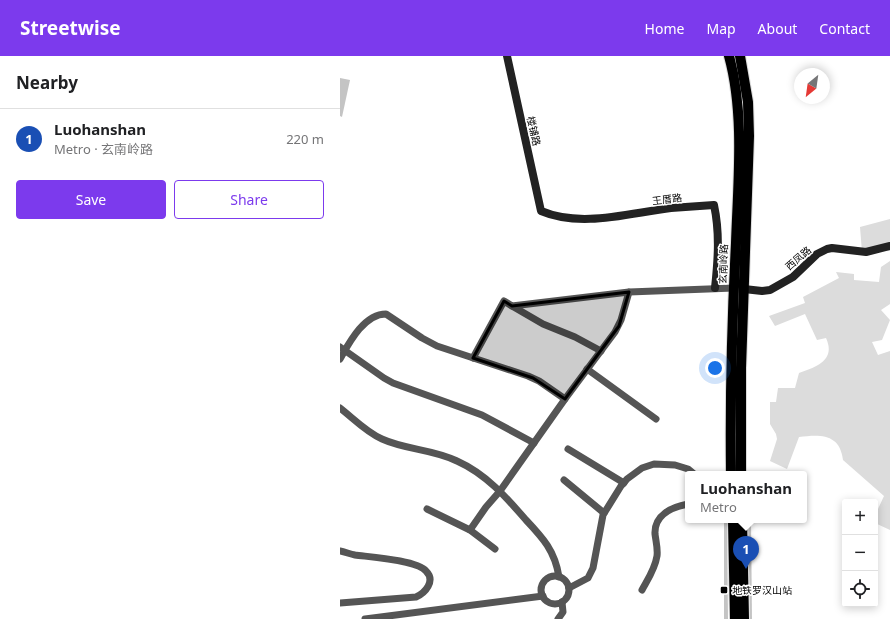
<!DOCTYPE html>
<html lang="en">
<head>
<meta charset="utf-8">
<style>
  :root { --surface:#fff; --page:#f6f6f6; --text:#202124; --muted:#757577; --line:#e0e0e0; --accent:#7c3aed }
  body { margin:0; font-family:"Noto Sans","Noto Sans SC",sans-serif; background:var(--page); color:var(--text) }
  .controls { position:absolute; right:12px; bottom:12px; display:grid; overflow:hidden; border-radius:4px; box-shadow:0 2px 10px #0003 }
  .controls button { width:36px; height:36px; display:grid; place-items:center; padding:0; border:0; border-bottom:1px solid var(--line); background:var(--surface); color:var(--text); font:20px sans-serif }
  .compass { position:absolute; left:454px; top:12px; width:36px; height:36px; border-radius:50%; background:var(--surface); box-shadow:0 2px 10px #0003; rotate:209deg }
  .you { position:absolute; left:375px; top:312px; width:14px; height:14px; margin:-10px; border:3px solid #fff; border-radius:50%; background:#1a73e8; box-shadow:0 0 0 6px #1a73e833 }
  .badge { display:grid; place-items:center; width:26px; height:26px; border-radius:50%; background:var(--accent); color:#fff; font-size:13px; font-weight:700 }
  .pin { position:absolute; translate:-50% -33px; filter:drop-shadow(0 1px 2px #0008) }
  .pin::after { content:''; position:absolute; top:21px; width:14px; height:12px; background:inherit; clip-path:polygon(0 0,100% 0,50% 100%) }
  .popup { position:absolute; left:345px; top:415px; width:122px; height:52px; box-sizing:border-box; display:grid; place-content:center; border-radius:4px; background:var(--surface); filter:drop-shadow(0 1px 3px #0005); font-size:13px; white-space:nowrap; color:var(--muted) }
  .popup b { font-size:15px; color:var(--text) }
  .popup::after { content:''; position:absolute; left:50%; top:100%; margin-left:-8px; border:8px solid transparent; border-top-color:var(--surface) }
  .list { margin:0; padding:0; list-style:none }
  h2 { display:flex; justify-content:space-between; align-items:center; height:52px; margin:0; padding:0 16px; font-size:17px }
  h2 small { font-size:13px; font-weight:400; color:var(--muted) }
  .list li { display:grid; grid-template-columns:26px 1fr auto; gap:12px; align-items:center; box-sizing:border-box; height:60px; padding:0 16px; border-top:1px solid var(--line) }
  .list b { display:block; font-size:15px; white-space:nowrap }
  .list p { margin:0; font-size:13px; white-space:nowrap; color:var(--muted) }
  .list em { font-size:13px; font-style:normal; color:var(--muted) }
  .actions { display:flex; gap:8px; padding:12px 16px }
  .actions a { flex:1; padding:9px 0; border:1px solid var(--accent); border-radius:4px; text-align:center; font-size:14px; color:var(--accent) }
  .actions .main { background:var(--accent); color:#fff }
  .icon { flex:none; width:22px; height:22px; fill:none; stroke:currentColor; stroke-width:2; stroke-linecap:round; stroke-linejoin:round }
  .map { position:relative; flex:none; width:550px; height:563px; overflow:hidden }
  header { display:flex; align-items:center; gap:24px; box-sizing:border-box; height:56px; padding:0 20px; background:var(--accent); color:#fff }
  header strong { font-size:19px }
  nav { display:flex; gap:22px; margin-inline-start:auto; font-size:14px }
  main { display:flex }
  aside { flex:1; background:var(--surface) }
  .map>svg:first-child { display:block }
</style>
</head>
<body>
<header>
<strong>Streetwise</strong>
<nav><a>Home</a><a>Map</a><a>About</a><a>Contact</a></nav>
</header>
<main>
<aside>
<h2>Nearby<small></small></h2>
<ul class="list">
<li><span class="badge" style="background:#1a4fb4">1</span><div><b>Luohanshan</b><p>Metro · 玄南岭路</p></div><em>220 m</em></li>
</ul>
<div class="actions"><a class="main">Save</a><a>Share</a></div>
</aside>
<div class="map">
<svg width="550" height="563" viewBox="0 0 550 563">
  <rect width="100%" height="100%" fill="#fff"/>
  <g fill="#dcdcdc">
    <path d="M550 163V195L522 196 520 171Z"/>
    <path d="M550 205V248L541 254 550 264 542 284 532 286 538 299 550 295V474L535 467V455L538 453 544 440 503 404C500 378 481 378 459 381L447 413 430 405 437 383 436 378 430 368V346H436L438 332H455L459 317C477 311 496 304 486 282L477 284 465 258 435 270 429 260 465 247 463 241 499 222 496 216 514 218V224L539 226 541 211Z"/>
  </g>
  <g fill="#c4c4c4">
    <path d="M0 22 10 24 2 61 0 60Z"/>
    <path d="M384 464H387L388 563H384Z"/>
    <path d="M408 464H411L412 563H410Z"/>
  </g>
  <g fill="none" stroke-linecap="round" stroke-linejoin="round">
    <defs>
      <g id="primary">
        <path d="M389 0C405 58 398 127 396 187 392 264 390 341 391 418"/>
        <path d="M400 0 408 46 409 80 401 312V418"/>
        <path d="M393 464 395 563"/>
        <path d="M402 464 404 563"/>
      </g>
    </defs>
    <use href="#primary" stroke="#dbdbdb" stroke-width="12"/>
    <g stroke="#555" stroke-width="7">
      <path d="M172 250 203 268 235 281 261 295"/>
      <path d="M0 291 44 322 53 327 142 359 194 387"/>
      <path d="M133 302 164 245 172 250 289 236 394 232"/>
      <path d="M0 303C9 287 24 258 46 258L82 282 97 290 188 320 199 325 225 343"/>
      <path d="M247 313 316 363"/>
      <path d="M0 352C13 362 26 376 42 383 66 394 93 393 117 405 146 418 166 441 186 464 203 482 215 495 219 521"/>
      <path d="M228 393 284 427"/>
      <path d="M224 424 264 457"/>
      <path d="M87 453 130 474 155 493"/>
      <path d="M130 474 146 451 160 435 225 343 275 276 281 264 289 236"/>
      <path d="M0 495C5 496 10 498 15 499 30 501 77 504 86 515 96 525 85 537 76 541L0 547"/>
      <circle cx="215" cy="534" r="14"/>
      <path d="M229 532 248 522 253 512 263 459 281 430 287 423 302 412 314 408 335 409 348 413 354 418"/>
      <path d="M302 534C308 523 315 513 317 500 318 493 316 486 315 478 314 459 332 451 348 448"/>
      <path d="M25 563 203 540"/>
      <path d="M218 563 223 556 222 546"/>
    </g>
    <g stroke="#222" stroke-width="8">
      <path d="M167 0 201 155C241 172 289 157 331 152 345 151 360 150 374 149 380 177 378 204 375 232"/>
      <path d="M404 233 422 235 430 234 453 221 477 198 487 193 492 192 526 196 550 190"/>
    </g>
    <use href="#primary" stroke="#000" stroke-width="10"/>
  </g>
  <path fill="#000" fill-opacity="0.2" stroke="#000" stroke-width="3" stroke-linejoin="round" d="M289 236 279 270 225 343 193 322 133 302 164 245 172 250Z"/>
  <rect fill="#000" stroke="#fff" stroke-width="1.5" x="380" y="530" width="8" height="8" rx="2"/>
  <g text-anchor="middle" stroke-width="3" stroke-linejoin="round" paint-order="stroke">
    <g font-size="10" fill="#000" stroke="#fff">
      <text transform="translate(194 75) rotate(77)" y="4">楼铺路</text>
      <text transform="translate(327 143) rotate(-7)" y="4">王厝路</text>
      <text transform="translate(458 202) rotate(-41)" y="4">西凤路</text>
      <text transform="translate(383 208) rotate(-88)" y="4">玄南岭路</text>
    </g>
    <g font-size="10" fill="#000" stroke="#fff" text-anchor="start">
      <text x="392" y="538">地铁罗汉山站</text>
    </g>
  </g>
</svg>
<div class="controls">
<button>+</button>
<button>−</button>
<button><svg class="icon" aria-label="locate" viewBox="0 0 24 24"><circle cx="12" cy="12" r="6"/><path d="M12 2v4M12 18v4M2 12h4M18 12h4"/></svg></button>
</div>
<svg class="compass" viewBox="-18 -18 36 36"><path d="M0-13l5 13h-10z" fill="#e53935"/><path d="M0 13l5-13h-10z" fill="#757577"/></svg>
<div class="you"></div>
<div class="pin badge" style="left:406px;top:513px;background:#1a4fb4">1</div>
<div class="popup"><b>Luohanshan</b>Metro</div>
</div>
</main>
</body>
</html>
